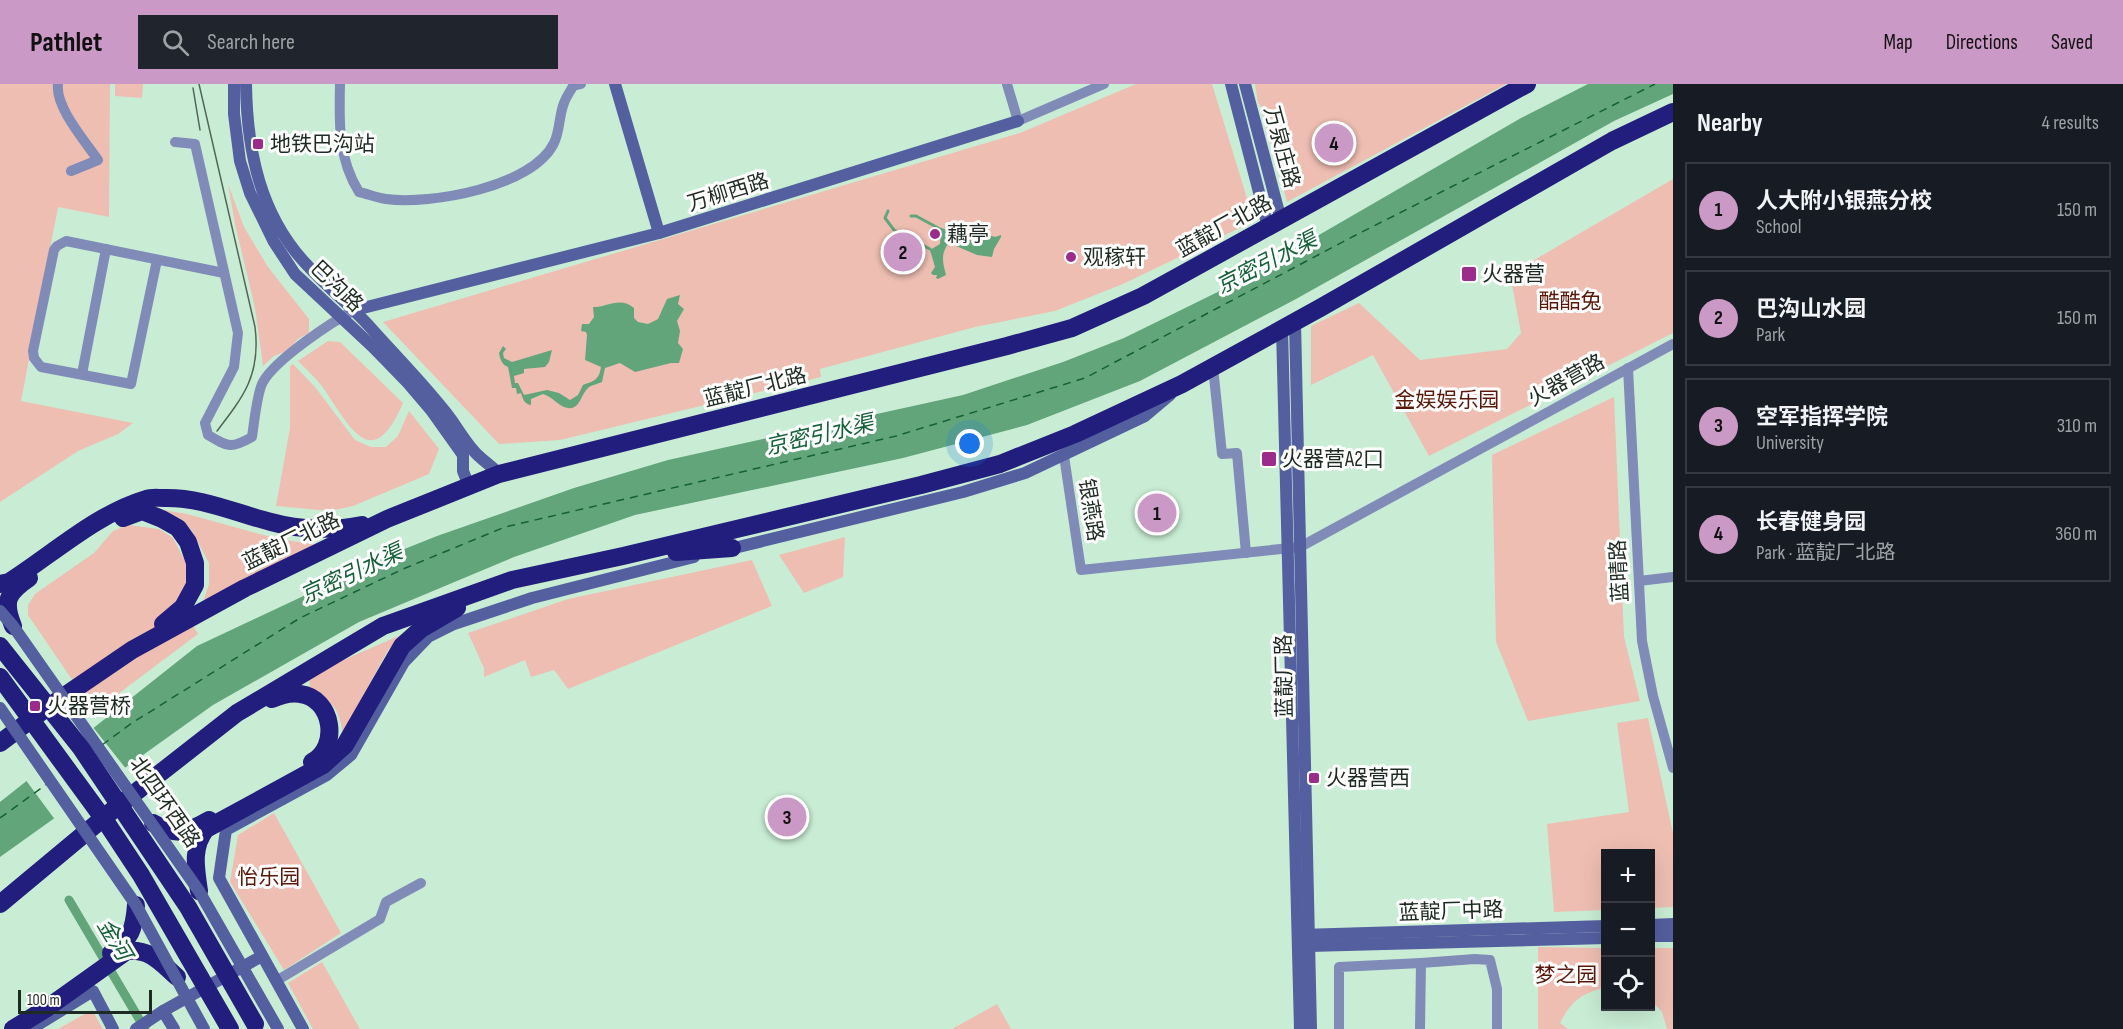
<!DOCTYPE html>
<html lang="en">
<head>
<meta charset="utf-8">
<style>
  :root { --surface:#171b24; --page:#20242c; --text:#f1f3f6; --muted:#9ea1a6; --line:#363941; --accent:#cb99c6 }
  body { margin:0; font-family:"Sofia Sans Condensed","Noto Sans SC",sans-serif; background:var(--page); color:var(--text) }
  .controls { position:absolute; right:18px; bottom:18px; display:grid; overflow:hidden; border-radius:0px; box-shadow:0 6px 24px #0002 }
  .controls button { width:54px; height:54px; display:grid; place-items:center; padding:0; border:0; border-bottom:2px solid var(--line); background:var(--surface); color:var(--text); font:30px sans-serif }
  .scale { position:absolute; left:18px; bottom:15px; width:134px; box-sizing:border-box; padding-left:6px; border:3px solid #1d2b22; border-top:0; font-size:16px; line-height:21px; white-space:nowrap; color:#1d2b22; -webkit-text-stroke:4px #fff; paint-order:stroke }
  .you { position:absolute; left:970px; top:360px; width:21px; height:21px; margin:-15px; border:4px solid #fff; border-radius:50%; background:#1a73e8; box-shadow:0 0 0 9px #1a73e833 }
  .badge { display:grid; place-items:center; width:39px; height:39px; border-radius:50%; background:var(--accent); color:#111; font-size:20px; font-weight:700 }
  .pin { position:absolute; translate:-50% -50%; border:3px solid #fff; box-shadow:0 2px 6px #0006 }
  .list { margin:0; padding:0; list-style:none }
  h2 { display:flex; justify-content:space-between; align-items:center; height:78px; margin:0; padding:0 24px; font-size:26px }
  h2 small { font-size:20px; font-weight:400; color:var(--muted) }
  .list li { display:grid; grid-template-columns:39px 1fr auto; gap:18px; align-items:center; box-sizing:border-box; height:96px; margin:0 12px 12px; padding:0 12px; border:2px solid var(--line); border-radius:0px }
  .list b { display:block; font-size:22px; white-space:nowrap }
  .list p { margin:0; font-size:20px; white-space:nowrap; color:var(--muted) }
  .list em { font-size:20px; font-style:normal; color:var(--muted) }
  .icon { flex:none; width:33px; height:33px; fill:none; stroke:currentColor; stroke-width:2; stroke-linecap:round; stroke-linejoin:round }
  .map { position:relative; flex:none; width:1673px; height:945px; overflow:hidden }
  header { display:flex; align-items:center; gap:36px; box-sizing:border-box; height:84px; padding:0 30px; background:var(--accent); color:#111 }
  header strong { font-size:28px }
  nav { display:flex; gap:33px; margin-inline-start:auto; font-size:21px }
  .search { width:420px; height:54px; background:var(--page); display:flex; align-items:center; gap:15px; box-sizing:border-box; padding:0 21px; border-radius:0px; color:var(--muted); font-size:22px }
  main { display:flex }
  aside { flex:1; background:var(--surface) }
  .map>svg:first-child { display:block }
</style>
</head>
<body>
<header>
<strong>Pathlet</strong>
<div class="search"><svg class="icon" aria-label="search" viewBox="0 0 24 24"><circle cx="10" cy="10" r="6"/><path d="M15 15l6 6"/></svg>Search here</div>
<nav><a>Map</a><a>Directions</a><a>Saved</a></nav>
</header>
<main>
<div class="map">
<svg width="1673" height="945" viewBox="0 0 1673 945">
  <rect width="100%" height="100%" fill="#c9edd4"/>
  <g fill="#eebeb2">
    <path d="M0 0H110L109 133 58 123 21 317 133 339 118 350 78 367 0 418Z"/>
    <path d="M115 0H143L142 14 115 12Z"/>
    <path d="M1136 0H1212L1254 137 1123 200 1055 227 975 243 820 285 821 293 560 356 499 360 383 238 1020 49Z"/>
    <path d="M1255 0H1506L1287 118 1260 21 1258 19Z"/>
    <path d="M1673 95V249L1429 372 1373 271 1311 301V242L1359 219 1420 276 1507 265 1521 249 1510 190Z"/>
    <path d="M228 100 244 143 268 183 309 235V249L298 255 287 267 274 272 263 282 255 224 235 140Z"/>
    <path d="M328 257 340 258 403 319C372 391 350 343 324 305 317 295 307 286 298 277Z"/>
    <path d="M293 280 315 303 355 356 371 363H386L398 352 409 327 439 365 429 390 353 422 330 427 276 422 290 344V282Z"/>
    <path d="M1614 313 1624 553 1640 617 1528 637 1496 558 1492 371Z"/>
    <path d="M163 426 187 430 278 455 314 460 202 521 209 500V479L192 447 181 435Z"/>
    <path d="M128 441 159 445 173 454 188 483 189 494 179 518 198 550 94 628 28 531V521L35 510 94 469 113 447Z"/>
    <path d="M845 453 843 493 804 509 779 471Z"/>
    <path d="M752 476 772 522 568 605 554 586 531 593 525 576 484 593V584L468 549 568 515Z"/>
    <path d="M401 551 388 566 343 649C338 625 335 617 310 608L309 591Z"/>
    <path d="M1648 634 1673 749V823L1651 824 1650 770H1606L1605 826 1554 828 1547 740 1629 728 1617 639Z"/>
    <path d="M274 729 341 849 284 886 230 798 238 751Z"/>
    <path d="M1538 863 1605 864V903C1580 911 1573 915 1560 939L1568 945H1538Z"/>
    <path d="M1650 864H1673V945H1667L1662 928 1651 916Z"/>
    <path d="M322 878 360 945H313L288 899Z"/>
    <path d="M997 920 1011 945H952Z"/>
    <path d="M92 926 103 945H58Z"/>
  </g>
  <g fill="#63a57b">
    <path d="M1588 0H1673V10L1614 37 1296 215 1140 297 1027 341 903 374 635 431 514 473 359 538 213 621 0 773V718L197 562 397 468 437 452 574 404 668 376 963 311 1063 278 1124 254 1236 199 1521 34Z"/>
    <path d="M941 144 960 149 976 147 995 153 1001 151V153L994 165 992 173 977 171 949 159C940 170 943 179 946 191L938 195 936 194 937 191H933L931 189 935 183 930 166 940 160Z"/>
    <path d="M680 211 678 220 684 225 677 237 680 247 678 259 683 265 679 279H671L635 288 620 279 605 284 602 298C598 300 591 301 588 304 581 310 580 326 568 324 559 323 552 312 543 310L531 315V321C524 320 523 315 521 309L517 310 516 304H512L508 283C502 281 500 275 499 269L503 262 506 265 503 269 504 274 512 278 552 266 549 278 545 283 524 285V289L514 292 515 299H518L524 311 547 306 559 309 570 316 578 311 583 301C594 297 599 296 601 283L585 276 587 251 586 248 581 247 582 240H589L594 233 593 223C607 223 621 212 634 224V234L638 238 648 240 658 235 667 215Z"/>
  </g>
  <path fill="#c9edd4" d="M92 642 127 686 56 737 25 695Z"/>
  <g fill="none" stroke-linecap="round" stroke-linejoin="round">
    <g stroke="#63a57b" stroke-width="3">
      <path d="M888 127 885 134 894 146 930 165"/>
      <path d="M911 132H916L940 145"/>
    </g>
    <path stroke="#63a57b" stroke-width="9" d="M69 816 145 945"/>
    <g stroke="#146138" stroke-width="1.5" stroke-dasharray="8 6" stroke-linecap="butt">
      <path d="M102 661 132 639 300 534 403 485 505 443 896 352 1085 294 1354 152 1655 0"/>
      <path d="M0 734 47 700"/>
    </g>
    <g stroke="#818bb8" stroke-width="10">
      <path d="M58 0C55 23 85 57 98 76L71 87"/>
      <path d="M340 0C339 38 338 75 359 108 368 110 377 114 386 115 430 121 533 103 554 59 560 47 559 31 564 19 566 13 570 8 573 2L581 0"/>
      <path d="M1007 0 1018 37 1104 0"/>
      <path d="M175 58 195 60 238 249 234 283 205 339 208 351C228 363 231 365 252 353 254 340 257 308 263 298 275 276 331 238 355 226"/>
      <path d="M157 176 131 300 41 283 34 274 33 267 54 166 57 162 66 157 224 189"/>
      <path d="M1213 283 1222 370 1237 369 1246 469"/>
      <path d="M1628 284 1642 557 1653 612 1673 684"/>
      <path d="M82 290 106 165"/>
      <path d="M1064 372 1081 486 1300 463 1673 260"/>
      <path d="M1639 497 1673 493"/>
      <path d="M276 897 380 835 386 818 421 799"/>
      <path d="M1339 945V883L1421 879"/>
      <path d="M1420 945 1421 879 1475 875 1490 876 1497 905V945"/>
    </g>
    <g stroke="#545fa0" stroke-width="12">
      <path d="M234 0V30L240 77 250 109 274 158 295 190 373 263 408 299 431 326 463 371V387L469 402"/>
      <path d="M246 0C247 67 260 132 308 182 327 203 350 221 370 243 394 270 420 296 443 325 454 338 462 353 473 366 480 375 491 381 499 390"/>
      <path d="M615 0 659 149"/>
      <path d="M1231 0 1268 143"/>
      <path d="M1245 0 1281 136"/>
      <path d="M355 226 659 149 1018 37"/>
      <path d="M1295 238 1311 945"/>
      <path d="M1282 245 1300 945"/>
      <path d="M726 466 963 408 1025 389 1145 332 1170 311"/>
      <path d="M1650 841 1673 840"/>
      <path d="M1301 851 1606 842"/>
      <path d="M1650 852H1673"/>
      <path d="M1309 862 1606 854"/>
      <path d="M163 927 174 945"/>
      <path d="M31 945 93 907 113 945"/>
      <path d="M136 945 163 927 262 872"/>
      <path d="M303 945 219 794 226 746 327 691 351 671 404 578 428 553 454 540 532 514 694 473"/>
    </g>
    <g stroke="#221e7d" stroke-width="18">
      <path d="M123 434 142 427 162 435 178 444 188 458 195 479V501L183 523 163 540"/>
      <path d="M676 468 732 464"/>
      <path d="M0 500 9 498C53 470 96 430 146 415 152 413 158 414 164 414 202 413 235 429 271 438 300 446 334 447 362 441"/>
      <path d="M13 542C3 517 7 509 29 494"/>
      <path d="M272 615C281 611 290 608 300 610 333 614 340 663 312 678"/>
      <path d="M0 659 41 628 132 566 245 504 387 435 499 390 1007 262 1072 244 1143 212 1527 0"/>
      <path d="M153 739C177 753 186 749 209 736"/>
      <path d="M199 807C196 785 191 764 206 745L323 681 345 661 402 562 421 545 457 524"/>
      <path d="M0 820 113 726 237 629 383 542 512 496 623 472 921 401 1000 380 1075 350 1182 300 1320 224 1612 57 1673 28"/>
      <path d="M111 869C131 853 134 847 136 821"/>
      <path d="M13 945 47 924 127 867C151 865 160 878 177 893"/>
    </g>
    <g stroke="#516658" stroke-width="1.5">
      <path d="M199 0 255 243C261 290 244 312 217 347"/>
      <path d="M193 4 200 46"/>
    </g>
    <g stroke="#545fa0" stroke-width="12">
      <path d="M0 527 13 542 199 807 278 945"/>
      <path d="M0 624 136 821 204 945"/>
    </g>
    <g stroke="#221e7d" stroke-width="18">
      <path d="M0 562 81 664 188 823 255 940"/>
      <path d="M0 593 108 741 141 791 230 945"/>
    </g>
  </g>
  <g fill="#9c2c8b" stroke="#fff" stroke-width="2">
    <rect x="252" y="54" width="12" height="12" rx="3"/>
    <circle cx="935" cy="150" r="6"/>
    <circle cx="1071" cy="173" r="6"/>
    <rect x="1461" y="182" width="16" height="16" rx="3"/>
    <rect x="1261" y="367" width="16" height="16" rx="3"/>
    <rect x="29" y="616" width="12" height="12" rx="3"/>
    <rect x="1308" y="688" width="12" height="12" rx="3"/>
  </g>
  <g text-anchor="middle" stroke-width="6" stroke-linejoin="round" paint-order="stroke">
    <g font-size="21" fill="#1d2b22" stroke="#fff" text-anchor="start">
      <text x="270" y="67">地铁巴沟站</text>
      <text x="947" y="157">藕亭</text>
      <text x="1083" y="180">观稼轩</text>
      <text x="1482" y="197">火器营</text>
      <text x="1282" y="382">火器营A2口</text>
      <text x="47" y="629">火器营桥</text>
      <text x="1326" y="701">火器营西</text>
    </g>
    <g font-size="21" fill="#1d2b22" stroke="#fff">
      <text transform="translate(1282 63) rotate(75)" y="7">万泉庄路</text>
      <text transform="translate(728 108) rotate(-17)" y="7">万柳西路</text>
      <text transform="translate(1224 142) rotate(-29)" y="7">蓝靛厂北路</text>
      <text transform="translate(337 202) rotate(44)" y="7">巴沟路</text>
      <text transform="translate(1566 296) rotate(-29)" y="7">火器营路</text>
      <text transform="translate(755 303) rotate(-14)" y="7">蓝靛厂北路</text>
      <text transform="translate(1091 426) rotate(81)" y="7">银燕路</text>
      <text transform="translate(291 457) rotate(-26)" y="7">蓝靛厂北路</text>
      <text transform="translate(1619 487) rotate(-93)" y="7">蓝晴路</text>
      <text transform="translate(1284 592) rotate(-91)" y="7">蓝靛厂路</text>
      <text transform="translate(165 718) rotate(55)" y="7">北四环西路</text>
      <text transform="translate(1451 827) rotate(-2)" y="7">蓝靛厂中路</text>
    </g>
    <g font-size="21" fill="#581707" stroke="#fff">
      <text x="1570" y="224">酷酷兔</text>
      <text x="1447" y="323">金娱娱乐园</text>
      <text x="269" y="800">怡乐园</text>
      <text x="1566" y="898">梦之园</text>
    </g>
    <g font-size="22" font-style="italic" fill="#146138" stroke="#fff">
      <text transform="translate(1266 178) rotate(-27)" y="8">京密引水渠</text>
      <text transform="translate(819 350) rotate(-13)" y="8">京密引水渠</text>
      <text transform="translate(351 489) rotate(-25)" y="8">京密引水渠</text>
      <text transform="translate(115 855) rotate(59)" y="8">金河</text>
    </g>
  </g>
</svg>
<div class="controls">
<button>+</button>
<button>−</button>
<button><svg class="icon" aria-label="locate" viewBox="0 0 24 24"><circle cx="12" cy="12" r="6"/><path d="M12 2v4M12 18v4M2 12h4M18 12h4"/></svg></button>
</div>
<div class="scale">100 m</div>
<div class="you"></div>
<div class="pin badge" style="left:1157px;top:429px">1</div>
<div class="pin badge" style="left:903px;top:168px">2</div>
<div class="pin badge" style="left:787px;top:733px">3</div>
<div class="pin badge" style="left:1334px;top:59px">4</div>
</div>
<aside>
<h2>Nearby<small>4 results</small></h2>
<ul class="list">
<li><span class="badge">1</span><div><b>人大附小银燕分校</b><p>School</p></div><em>150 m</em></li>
<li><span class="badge">2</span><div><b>巴沟山水园</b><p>Park</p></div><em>150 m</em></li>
<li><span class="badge">3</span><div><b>空军指挥学院</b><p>University</p></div><em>310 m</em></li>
<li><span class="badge">4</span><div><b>长春健身园</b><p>Park · 蓝靛厂北路</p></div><em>360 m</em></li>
</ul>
</aside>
</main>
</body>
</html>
